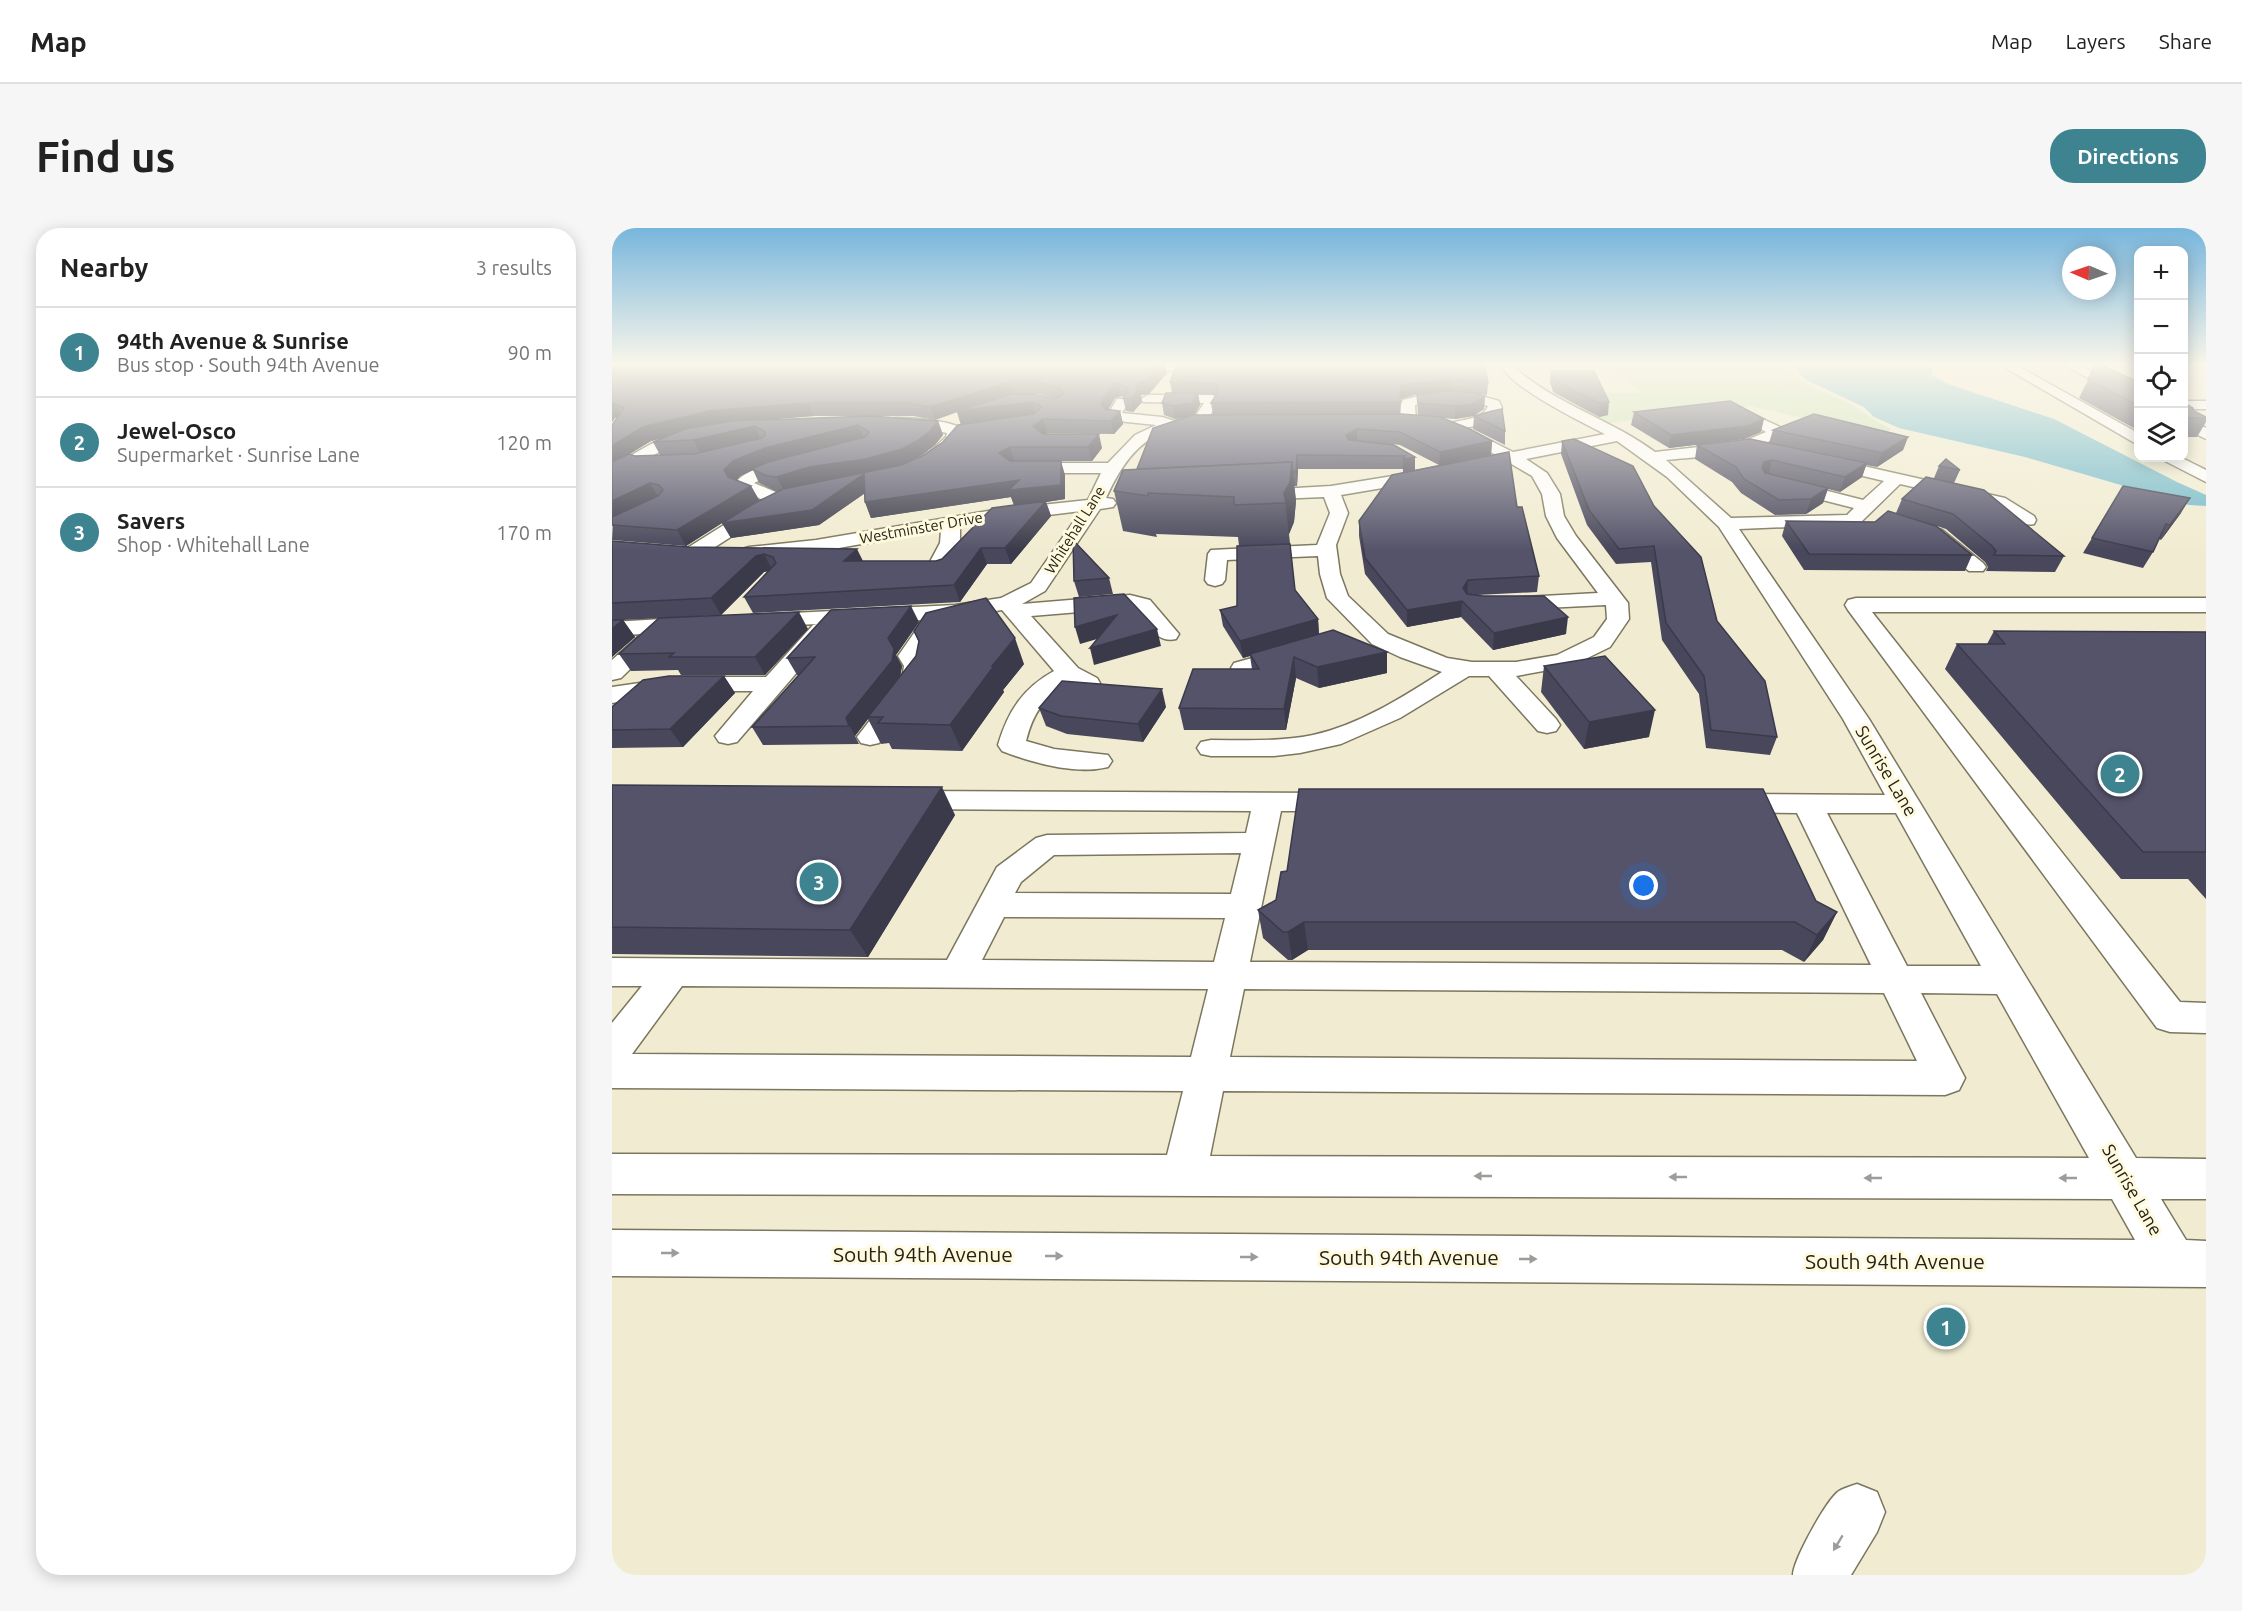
<!DOCTYPE html>
<html lang="en">
<head>
<meta charset="utf-8">
<style>
  :root { --surface:#fff; --page:#f6f6f6; --text:#222; --muted:#767676; --line:#e0e0e0; --accent:#3e8490 }
  body { margin:0; font-family:Ubuntu,sans-serif; background:var(--page); color:var(--text) }
  .controls { position:absolute; right:18px; top:18px; display:grid; overflow:hidden; border-radius:12px; box-shadow:0 3px 15px #0003 }
  .controls button { width:54px; height:54px; display:grid; place-items:center; padding:0; border:0; border-bottom:2px solid var(--line); background:var(--surface); color:var(--text); font:30px sans-serif }
  .compass { position:absolute; left:1450px; top:18px; width:54px; height:54px; border-radius:50%; background:var(--surface); box-shadow:0 3px 15px #0003; rotate:272deg }
  .you { position:absolute; left:1032px; top:658px; width:21px; height:21px; margin:-15px; border:4px solid #fff; border-radius:50%; background:#1a73e8; box-shadow:0 0 0 9px #1a73e833 }
  .badge { display:grid; place-items:center; width:39px; height:39px; border-radius:50%; background:var(--accent); color:#fff; font-size:20px; font-weight:700 }
  .pin { position:absolute; translate:-50% -50%; border:3px solid #fff; box-shadow:0 2px 6px #0006 }
  .list { margin:0; padding:0; list-style:none }
  h2 { display:flex; justify-content:space-between; align-items:center; height:78px; margin:0; padding:0 24px; font-size:26px }
  h2 small { font-size:20px; font-weight:400; color:var(--muted) }
  .list li { display:grid; grid-template-columns:39px 1fr auto; gap:18px; align-items:center; box-sizing:border-box; height:90px; padding:0 24px; border-top:2px solid var(--line) }
  .list b { display:block; font-size:22px; white-space:nowrap }
  .list p { margin:0; font-size:20px; white-space:nowrap; color:var(--muted) }
  .list em { font-size:20px; font-style:normal; color:var(--muted) }
  .icon { flex:none; width:33px; height:33px; fill:none; stroke:currentColor; stroke-width:2; stroke-linecap:round; stroke-linejoin:round }
  .map { position:relative; flex:none; width:1594px; height:1347px; overflow:hidden; border-radius:24px }
  header { display:flex; align-items:center; gap:36px; box-sizing:border-box; height:84px; padding:0 30px; background:var(--surface); border-bottom:2px solid var(--line) }
  header strong { font-size:28px }
  nav { display:flex; gap:33px; margin-inline-start:auto; font-size:21px }
  .intro { display:flex; align-items:center; justify-content:space-between; box-sizing:border-box; height:144px; padding:0 36px }
  h1 { margin:0; font-size:42px }
  .button { padding:15px 27px; border-radius:24px; background:var(--accent); color:#fff; font-size:21px; font-weight:700 }
  main { display:flex; gap:36px; padding:0 36px }
  aside { flex:1; background:var(--surface); border-radius:24px; box-shadow:0 3px 15px #0003 }
  .map>svg:first-child { display:block }
</style>
</head>
<body>
<header>
<strong>Map</strong>
<nav><a>Map</a><a>Layers</a><a>Share</a></nav>
</header>
<div class="intro"><h1>Find us</h1><a class="button">Directions</a></div>
<main>
<aside>
<h2>Nearby<small>3 results</small></h2>
<ul class="list">
<li><span class="badge">1</span><div><b>94th Avenue &amp; Sunrise</b><p>Bus stop · South 94th Avenue</p></div><em>90 m</em></li>
<li><span class="badge">2</span><div><b>Jewel-Osco</b><p>Supermarket · Sunrise Lane</p></div><em>120 m</em></li>
<li><span class="badge">3</span><div><b>Savers</b><p>Shop · Whitehall Lane</p></div><em>170 m</em></li>
</ul>
</aside>
<div class="map">
<svg width="1594" height="1347" viewBox="0 0 1594 1347">
  <rect width="100%" height="100%" fill="#f1ecd1"/>
  <path fill="#c9e3b6" d="M996 135H1173C1185 159 1226 167 1247 181 1258 189 1267 195 1279 201L1270 207 1138 178 995 195 940 165H1030Z"/>
  <path fill="#71b9ca" d="M1180 135H1323L1320 138V147L1336 156 1442 191 1565 254 1594 267V278L1577 277 1413 229 1287 200 1262 189 1252 179 1192 151Z"/>
  <g fill="none" stroke-linecap="round" stroke-linejoin="round">
    <defs>
      <g id="minor">
        <path d="M505 135H608L614 139 608 143 509 142 503 138Z"/>
        <path d="M890 135H902L901 138C942 176 999 191 1043 224L1130 214 1154 204 1133 192 1131 189 1138 185 1168 199 1170 202C1152 229 1085 228 1054 232L1119 290 1235 287 1242 280 1163 260 1160 256 1163 252 1169 251 1251 272 1272 253 1201 236 1199 233 1207 228 1393 270 1422 288 1424 292 1422 296C1405 300 1395 283 1380 278 1354 268 1316 263 1288 256L1247 296 1127 301 1257 491 1524 930 1594 931V971H1549L1574 1012 1594 1013V1059L0 1048V1002L1523 1012 1500 971 0 966V926L555 927 571 863 0 860V795L30 758H0V730L335 732 385 639 424 610 435 607 634 605 639 583 290 581 280 578 275 572 280 566 290 563 730 565 740 568 745 574 740 580 730 583H669L638 734 1259 737 1185 585 1112 584 1102 581 1097 575 1102 569 1112 566 1273 567 1231 491 1107 299 1055 249 1005 213 914 231 935 245 948 266 952 288 964 308 1016 375 1017 391 998 419 959 438 904 448 944 491 948 497 944 503 935 505 926 503 877 448H857L788 490 729 516 688 525 662 528H599L589 526 585 520 589 514 599 512C633 512 668 514 701 507 747 497 791 469 830 444L788 429 760 416 715 370 708 346 706 328 615 332 613 352 610 356 603 358 596 356 593 352 596 326 599 322 705 317 718 285 712 269 640 272 634 271 631 267 634 263 719 258 818 242 824 243 826 247 818 252 729 267 736 285 724 317 728 346 736 368 776 406 835 430 860 434H904L945 427 982 409 995 391 994 377 894 382 886 381 883 376 886 371 894 370 986 365 945 310 934 288 930 266 920 248 896 234H882L880 231 884 227 832 200C843 188 869 196 876 178 853 171 826 171 803 177L804 193 802 196H792C788 191 787 177 791 172 823 163 855 163 887 173L890 180 885 188 876 195 853 200 901 224 993 206C975 197 887 154 890 135ZM1215 585H1284L1369 738H1295ZM629 625 619 666 403 665 409 654 442 627ZM392 689 613 690 602 734 370 732ZM70 758 596 761 579 829 20 826ZM632 761 1272 765 1305 833 618 829ZM1309 765 1385 766 1477 930 598 928 611 863 1333 867 1347 862 1353 850Z"/>
        <path d="M1385 135H1400L1526 205V215L1521 214Z"/>
        <path d="M1448 135H1463L1526 167V176Z"/>
        <path d="M536 167H599L604 168 607 173 592 197C581 200 567 199 555 203 524 213 507 242 494 270L501 271 504 275 501 279 488 281 433 363 410 376 518 367 538 372 567 406 564 411C545 416 534 395 522 382L516 380 419 388 466 440 485 450 488 455 485 460 476 462 457 455C432 469 421 485 414 513L442 521 496 527 500 533 496 539C463 547 421 535 390 523L386 517C396 483 411 460 442 443L390 382 334 391 310 428 316 438 314 452 267 515 258 517 249 515 245 509 290 451 292 438 286 428 311 392 212 396 217 397 220 402 217 407 125 514 116 516 107 514 103 508 141 463H69L0 475V459L69 449H154L201 397 205 396 147 399 139 397 136 392 139 387 343 377 389 370 419 355 469 283 348 298V315L330 347H316L313 343 328 315 329 302 204 324 137 331 130 329 127 325 130 321 137 319 204 312 382 282 476 272 489 245H406L398 240 406 235H496L523 207 544 197 496 192 494 189 505 171H515L517 174 510 185 550 189 563 193 582 190 592 175 531 174 529 171Z"/>
        <rect x="1572" y="173" width="22" height="8"/>
        <path d="M283 190C298 190 342 192 351 202 347 216 330 234 316 238L308 233 334 209 335 205 301 198 278 197 276 194Z"/>
        <path d="M1572 190 1594 200V211L1572 200Z"/>
        <path d="M86 202 94 207 91 210 51 222 0 250V238L39 216Z"/>
        <path d="M186 230 192 232 194 235 192 238 162 246 142 255 173 268 176 272 173 276H161L125 261 122 257C131 240 168 234 186 230Z"/>
        <path d="M1551 230H1570L1594 242V254L1553 233Z"/>
        <path d="M153 274 159 275 162 279 159 283 86 330H72L69 326 72 322 147 275Z"/>
        <path d="M1323 300 1330 302 1371 335 1374 339 1371 343H1357L1316 310 1314 306 1316 302Z"/>
        <path d="M1244 370H1594V384H1260L1568 774 1594 775V805L1558 804 1545 800 1236 382 1233 377 1236 372Z"/>
        <path d="M84 389 92 391 95 396 92 401 56 404 9 450 0 452V432L29 406 0 408V394Z"/>
        <path d="M683 418 691 420 695 425 691 430 631 447 622 445 619 440 622 435Z"/>
        <path d="M1245 1256 1265 1264 1273 1284 1265 1304 1239 1347H1181C1181 1332 1215 1271 1227 1263 1232 1260 1239 1258 1245 1256Z"/>
      </g>
    </defs>
    <use href="#minor" stroke="#7b765e" stroke-width="3"/>
    <use href="#minor" fill="#fff" fill-rule="evenodd"/>
  </g>
  <g fill="#48475b" fill-rule="evenodd">
    <path d="M0 135 555 145 537 166 529 167 530 174 521 184 514 183 511 170 512 169 510 168 503 170 496 182 508 183 511 196 502 206 435 205 434 206 490 220 480 233H402L453 247V271L434 274 439 288 399 336H375L348 374 141 385 132 369 157 343 152 344 109 387 11 392 23 409 0 429V313L251 333H324L330 331 402 277 399 269 259 290 253 274V265L207 297 119 310 110 295 74 318 0 312 6 189 3 190 0 194ZM422 166H426L444 171H442ZM345 184 349 196 330 215 310 228 303 231 310 227 323 217 331 207 326 193 159 191 202 188H301L323 192ZM50 210 41 214 48 227 23 228 17 226 39 213ZM141 242 147 255 163 263H168L147 272 139 258 125 252 128 248Z"/>
    <path d="M872 135 876 155 875 167 867 166 873 168 872 181 862 188 893 203V217L861 201 862 188 843 191 829 190 880 213 879 227 905 279 927 348 925 364 865 367 954 406 881 422 849 389 795 399 753 346 747 308V293L791 244V241H686L685 258H682L684 273 682 294 677 306 683 362 706 391 707 406 775 424V445L707 460 684 450 674 502H572L567 480 640 441 638 428 631 430 611 398 608 382 625 378 627 318 626 309 544 306 545 309 511 303 502 263 525 241 577 189 563 191 552 187 550 175 560 165 558 154ZM586 166 604 167 599 175 601 187H582L588 177ZM812 166 805 167 806 188 788 186 789 171 802 167ZM781 216 788 217 827 237 803 242V229Z"/>
    <path d="M939 143H982L996 187 987 189 941 164 938 154Z"/>
    <path d="M1476 152 1527 154V203L1467 170Z"/>
    <path d="M1572 175 1582 183 1594 189V194L1585 209H1572Z"/>
    <path d="M1022 184 1149 204 1132 211 1057 220 1019 197Z"/>
    <path d="M1161 202 1296 209 1291 222 1265 239 1254 237 1250 249 1228 264 1216 261 1211 275 1194 286 1163 287 1129 265 1120 254 1083 231 1085 217 1157 215Z"/>
    <path d="M950 213 1042 278 1105 393 1165 509 1158 527 1094 520 1087 466 1050 412 1039 334 1004 336 975 297 949 226Z"/>
    <path d="M1327 238 1348 242 1342 255 1452 328 1443 344 1374 343 1376 339 1373 334 1334 301 1325 298 1360 327 1353 343 1192 342 1170 308 1174 293 1263 294 1284 285 1290 271 1322 250Z"/>
    <path d="M1569 285 1549 312 1547 311 1541 324 1531 340 1471 325 1480 310Z"/>
    <path d="M497 350 501 366 467 369 462 353Z"/>
    <path d="M307 394 284 427 290 438 288 448 304 428 307 415 302 403 412 436 391 462 392 464 350 523 280 521 277 515 269 516 256 491 243 508 247 516 151 517 140 499 187 447H185L175 430Z"/>
    <path d="M196 401 153 447H69L66 442 19 443 7 426Z"/>
    <path d="M1382 403 1594 404V671L1576 651H1509L1333 441 1345 416H1375Z"/>
    <path d="M932 438 1037 509 972 521 929 464Z"/>
    <path d="M112 448 123 465 71 519 0 520V479Z"/>
    <path d="M554 479 531 514 455 506 434 498 427 480Z"/>
    <path d="M0 557 343 587 256 729 0 726Z"/>
    <path d="M1204 673 1225 684 1211 712 1192 734 1170 722H696L680 732H676L651 710 646 682Z"/>
  </g>
  <g fill="#3b3a4a">
    <path d="M551 135H553L555 145 537 166 529 167 530 174 521 184 519 171 527 154Z"/>
    <path d="M839 151V163L802 167 789 171 788 187 789 158 803 155Z"/>
    <path d="M398 154 401 166 420 174 424 187 349 197 345 184 323 192 318 179Z"/>
    <path d="M507 155 510 168 503 170 492 188 489 175 500 157Z"/>
    <path d="M586 165 588 177 582 188 563 191 561 178Z"/>
    <path d="M873 168 872 181 861 188 843 191V178Z"/>
    <path d="M997 174 996 187 987 189 989 176Z"/>
    <path d="M2 175 10 188 3 190 0 194V176Z"/>
    <path d="M196 175 202 188 103 196 39 213 0 237V218L31 199 97 183Z"/>
    <path d="M508 183 511 196 502 206 499 193Z"/>
    <path d="M431 191 435 205 425 211 421 198Z"/>
    <path d="M1152 191 1149 204 1132 211 1057 220 1059 207Z"/>
    <path d="M326 193 331 207 323 217 310 227 295 235 260 245 204 254 172 263 165 249Z"/>
    <path d="M246 197 252 211 140 241 141 242 128 248 120 257 112 242 121 233 153 220Z"/>
    <path d="M143 198 149 212 89 226 81 212Z"/>
    <path d="M745 201V214L735 221 734 207Z"/>
    <path d="M487 206 490 220 480 233 476 219Z"/>
    <path d="M1296 209 1291 222 1265 239 1270 225Z"/>
    <path d="M880 213 879 227 827 238 828 224Z"/>
    <path d="M398 219 402 233 392 239 387 225Z"/>
    <path d="M685 227 686 241 685 258 684 244Z"/>
    <path d="M803 229V243L791 244V231Z"/>
    <path d="M1160 232 1157 246 1146 254 1152 234Z"/>
    <path d="M449 233 453 247V271L434 274 439 288 399 336 393 320 402 277 399 269 259 290 253 274Z"/>
    <path d="M680 234 684 273 682 294 677 306 672 265Z"/>
    <path d="M1255 235 1250 249 1228 264 1233 249Z"/>
    <path d="M252 246 259 261 207 297 119 310 110 295 74 318 65 302 139 258 147 272Z"/>
    <path d="M38 255 47 270 0 292V273Z"/>
    <path d="M1216 260 1211 275 1194 286 1199 271Z"/>
    <path d="M1578 270 1569 285 1549 312 1558 297Z"/>
    <path d="M369 320 375 336 348 374 342 357Z"/>
    <path d="M245 321 253 337 232 333Z"/>
    <path d="M152 326 160 342 152 344 109 387 99 370 144 328Z"/>
    <path d="M856 352 855 368 851 360Z"/>
    <path d="M850 373 849 389 795 399V382Z"/>
    <path d="M299 378 307 394 284 427 290 438 288 450 256 489V491L243 508 247 516 234 490 276 410Z"/>
    <path d="M187 384 196 401 153 447 143 429Z"/>
    <path d="M505 387 509 404 468 416 463 399Z"/>
    <path d="M956 389 954 406 881 422 882 405Z"/>
    <path d="M706 391 707 408 638 426V428L631 430 628 413Z"/>
    <path d="M11 392 23 409 0 429V401Z"/>
    <path d="M545 401 549 418 482 437 478 420Z"/>
    <path d="M403 410 412 436 391 462 392 464 350 523 338 497 380 438Z"/>
    <path d="M775 424V445L707 460 705 439Z"/>
    <path d="M682 429 684 450 674 502 672 481Z"/>
    <path d="M112 448 123 465 71 519 58 501Z"/>
    <path d="M550 461 554 479 531 514 526 496Z"/>
    <path d="M1043 482 1037 509 972 521 977 494Z"/>
    <path d="M330 559 343 587 256 729 238 702Z"/>
    <path d="M1225 684 1211 712 1192 734 1205 707Z"/>
    <path d="M692 694 696 722 680 732 676 704Z"/>
  </g>
  <g fill="#54536a" stroke="#3b3a4a" stroke-width="1.5">
    <path d="M0 135H551L534 153 527 154 524 159 527 161 519 171 511 170 516 163V160L507 155 500 157 489 175 493 181 508 183 499 193 431 191 421 198 431 206H487L476 219H398L387 225 398 233H449V257L397 262 407 252 253 274 252 246 200 282 110 295 141 276 171 261 289 237 310 228 330 215 346 197 421 186 430 179 420 174 345 183 400 166H421L442 171 452 166 448 160 423 153 398 154 318 179 296 175H196L97 183 31 199 0 218V197L12 180 2 175 0 176Z"/>
    <path d="M565 135H872L876 155 839 151 803 155 789 158 788 174 599 175 607 162 604 155 558 154Z"/>
    <path d="M1484 135 1527 154V178L1476 152Z"/>
    <path d="M939 143H982L997 174 989 176 955 159 943 152Z"/>
    <path d="M839 163 862 165 873 168 861 176 843 178 806 175 805 167Z"/>
    <path d="M554 165H586L580 175 561 178 550 175Z"/>
    <path d="M1118 173 1152 191 1136 198 1059 207 1022 184Z"/>
    <path d="M1572 175 1581 180 1582 183 1594 189V190H1572Z"/>
    <path d="M890 181 893 203 862 188 880 183Z"/>
    <path d="M790 186 828 189 858 201 880 213 828 224 788 204 745 201 734 207 737 212 782 217 803 229 791 231 793 228 685 227 684 244H681L680 234 525 241 541 200 581 187Z"/>
    <path d="M1202 186 1296 209 1270 225 1161 202Z"/>
    <path d="M259 188 326 193 318 203 305 213 290 221 254 231 197 239 165 249 155 248 140 241 156 234 253 209 257 204 246 197 153 220 121 233 112 242 116 249 139 258 65 302 0 297V289L46 268 51 262 47 257 38 255 0 273V234L17 226 23 228 82 226 150 210 153 207V204L143 198 81 212 41 214 73 201 120 193Z"/>
    <path d="M962 211 1021 238 1042 278 1089 329 1105 393 1153 453 1165 509 1099 502 1092 448 1054 395 1042 318 1007 321 977 282 950 213Z"/>
    <path d="M1138 211 1255 235 1233 249 1160 232 1152 234 1150 240 1153 245 1216 260 1199 271 1167 272 1132 251 1124 239 1085 217Z"/>
    <path d="M897 224 905 279H910L927 348 856 352 851 360 855 366 871 368H932L956 389 882 405 850 373 795 382 753 330 747 293 780 247Z"/>
    <path d="M1334 231 1348 242 1327 238Z"/>
    <path d="M680 234 678 254 672 265 674 275 622 277V269L536 265V268L502 263 511 242Z"/>
    <path d="M1314 249 1372 262 1452 328 1382 327 1384 323 1380 318 1341 286 1290 271Z"/>
    <path d="M1511 258 1578 270 1558 297 1554 296 1541 324 1480 310Z"/>
    <path d="M434 273 393 320H369L342 357 132 369 164 335 161 329 152 326 144 328 99 370 0 375V313L77 319 245 321 232 333H324L330 331 380 280Z"/>
    <path d="M1276 283 1324 298 1360 327 1197 326 1174 293 1263 294Z"/>
    <path d="M461 312 497 350 462 353Z"/>
    <path d="M678 316 683 362 706 391 628 413 608 382 625 378V318Z"/>
    <path d="M512 366 545 401 478 420 505 387 463 399 462 370Z"/>
    <path d="M374 370 403 410 380 438H382L338 497 266 495 271 489H256L304 428 307 413 302 403 314 385Z"/>
    <path d="M299 378 276 410 282 421 280 433 234 490 237 498 140 499 203 429 175 430 219 382Z"/>
    <path d="M187 384 143 429H57L62 425 7 426 47 390Z"/>
    <path d="M0 392H11L0 401Z"/>
    <path d="M721 402 775 424 705 439 682 429 672 481 567 480 581 441H647L638 426Z"/>
    <path d="M1382 403 1594 404V624H1531L1345 416H1393Z"/>
    <path d="M993 428 1043 482 977 494 932 438Z"/>
    <path d="M57 448H112L58 501 0 502V479L31 452Z"/>
    <path d="M450 453 550 461 526 496 449 488 427 480Z"/>
    <path d="M0 557 330 559 238 702 0 699Z"/>
    <path d="M687 561H1151L1204 673 1225 684 1205 707 1183 694H692L676 704H671L646 682 664 672 669 644 675 643Z"/>
  </g>
  <defs><path id="oneway-solid" d="M-6-.8H1V-3.2L6.5 0L1 3.2V.8H-6Z" transform="scale(1.5)"/></defs>
  <g fill="#9d9c98">
    <use href="#oneway-solid" transform="translate(871 948) rotate(-180)"/>
    <use href="#oneway-solid" transform="translate(1066 949) rotate(-180)"/>
    <use href="#oneway-solid" transform="translate(1261 950) rotate(-180)"/>
    <use href="#oneway-solid" transform="translate(1456 950) rotate(-180)"/>
    <use href="#oneway-solid" transform="translate(58 1025)"/>
    <use href="#oneway-solid" transform="translate(442 1028)"/>
    <use href="#oneway-solid" transform="translate(637 1029)"/>
    <use href="#oneway-solid" transform="translate(916 1031)"/>
    <use href="#oneway-solid" transform="translate(1226 1315) rotate(121)"/>
  </g>
  <linearGradient id="sky" x2="0" y2="1"><stop stop-color="#78b6dc"/><stop offset="0.42" stop-color="#f9f6ea"/><stop offset="1" stop-color="#f9f6ea" stop-opacity="0"/></linearGradient>
  <rect width="1594" height="323" fill="url(#sky)"/>
  <g text-anchor="middle" stroke-width="6" stroke-linejoin="round" paint-order="stroke">
    <g font-size="15" fill="#252319" stroke="#fff9de">
      <text transform="translate(309 300) rotate(-10)" y="5">Westminster Drive</text>
      <text transform="translate(463 302) rotate(-58)" y="5">Whitehall Lane</text>
    </g>
    <g font-size="18" fill="#252319" stroke="#fff9de">
      <text transform="translate(1274 543) rotate(59)" y="6">Sunrise Lane</text>
      <text transform="translate(1520 962) rotate(60)" y="6">Sunrise Lane</text>
    </g>
    <g font-size="21" fill="#252319" stroke="#fff9de">
      <text x="311" y="1034">South 94th Avenue</text>
      <text x="797" y="1037">South 94th Avenue</text>
      <text x="1283" y="1041">South 94th Avenue</text>
    </g>
  </g>
</svg>
<div class="controls">
<button>+</button>
<button>−</button>
<button><svg class="icon" aria-label="locate" viewBox="0 0 24 24"><circle cx="12" cy="12" r="6"/><path d="M12 2v4M12 18v4M2 12h4M18 12h4"/></svg></button>
<button><svg class="icon" aria-label="layers" viewBox="0 0 24 24"><path d="M12 4l9 5-9 5-9-5zM3 14l9 5 9-5"/></svg></button>
</div>
<svg class="compass" viewBox="-18 -18 36 36"><path d="M0-13l5 13h-10z" fill="#e53935"/><path d="M0 13l5-13h-10z" fill="#767676"/></svg>
<div class="you"></div>
<div class="pin badge" style="left:1334px;top:1099px">1</div>
<div class="pin badge" style="left:1508px;top:546px">2</div>
<div class="pin badge" style="left:207px;top:654px">3</div>
</div>
</main>
</body>
</html>
